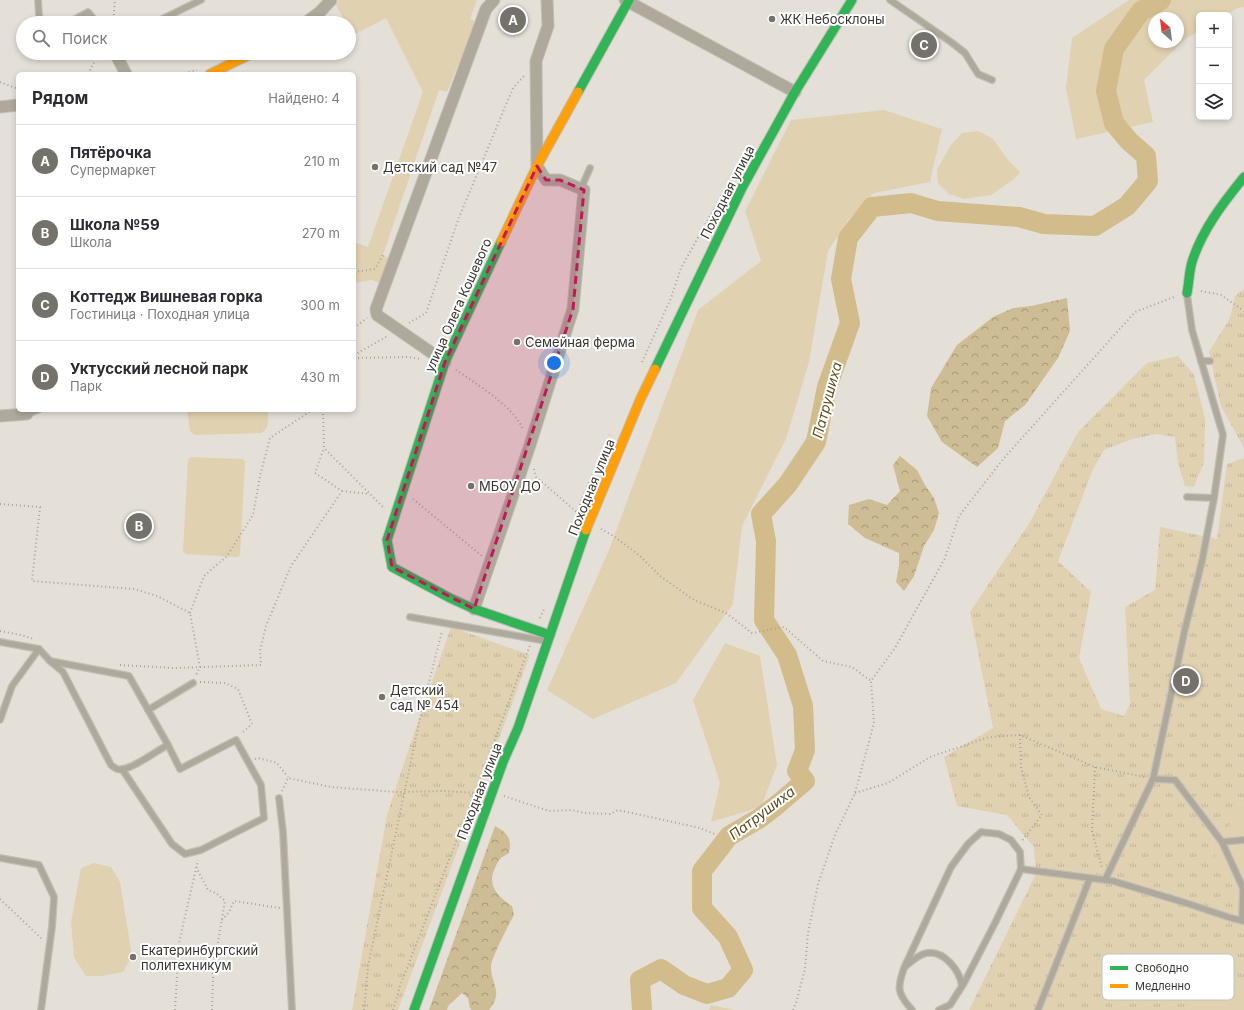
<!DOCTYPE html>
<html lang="ru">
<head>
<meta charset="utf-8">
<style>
  :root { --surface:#fff; --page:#f7f7f7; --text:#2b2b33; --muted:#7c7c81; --line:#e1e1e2; --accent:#75726b }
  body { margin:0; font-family:Inter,sans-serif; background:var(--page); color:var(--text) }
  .controls { position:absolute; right:12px; top:12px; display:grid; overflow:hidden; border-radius:6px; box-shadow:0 2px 6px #0003 }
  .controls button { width:36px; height:36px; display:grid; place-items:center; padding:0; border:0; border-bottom:1px solid var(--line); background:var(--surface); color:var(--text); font:20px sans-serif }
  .compass { position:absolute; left:1148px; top:12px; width:36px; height:36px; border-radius:50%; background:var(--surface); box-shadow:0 2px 6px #0003; rotate:332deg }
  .you { position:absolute; left:554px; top:363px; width:14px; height:14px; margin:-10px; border:3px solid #fff; border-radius:50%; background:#1a73e8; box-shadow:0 0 0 6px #1a73e833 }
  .badge { display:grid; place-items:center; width:26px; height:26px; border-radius:50%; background:var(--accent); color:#fff; font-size:13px; font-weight:700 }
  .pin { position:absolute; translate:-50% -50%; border:2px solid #fff; box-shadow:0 1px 4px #0006 }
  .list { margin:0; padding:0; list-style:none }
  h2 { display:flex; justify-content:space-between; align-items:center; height:52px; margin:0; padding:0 16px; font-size:17px }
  h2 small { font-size:13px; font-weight:400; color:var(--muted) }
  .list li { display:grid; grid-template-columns:26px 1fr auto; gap:12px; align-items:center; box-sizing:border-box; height:72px; padding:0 16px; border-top:1px solid var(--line) }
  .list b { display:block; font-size:15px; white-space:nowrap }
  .list p { margin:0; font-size:13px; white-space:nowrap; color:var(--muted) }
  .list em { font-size:13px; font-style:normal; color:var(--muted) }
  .icon { flex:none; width:22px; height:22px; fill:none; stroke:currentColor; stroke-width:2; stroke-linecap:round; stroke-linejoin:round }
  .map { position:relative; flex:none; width:1244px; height:1010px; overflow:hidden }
  .search { position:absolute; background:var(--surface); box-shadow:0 2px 6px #0003; left:16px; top:16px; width:340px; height:44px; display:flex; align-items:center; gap:10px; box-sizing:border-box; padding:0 14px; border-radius:22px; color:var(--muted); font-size:15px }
  .panel { position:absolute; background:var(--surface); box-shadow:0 2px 6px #0003; left:16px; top:72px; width:340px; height:340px; border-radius:6px }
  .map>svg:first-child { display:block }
</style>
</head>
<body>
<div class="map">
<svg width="1244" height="1010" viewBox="0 0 1244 1010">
  <defs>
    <pattern id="forest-crowns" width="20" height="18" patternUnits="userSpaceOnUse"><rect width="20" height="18" fill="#cdbc94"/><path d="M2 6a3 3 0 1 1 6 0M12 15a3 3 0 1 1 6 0" fill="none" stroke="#a79a79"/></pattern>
    <pattern id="park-tufts" width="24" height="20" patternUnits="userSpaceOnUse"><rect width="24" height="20" fill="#e0d1b1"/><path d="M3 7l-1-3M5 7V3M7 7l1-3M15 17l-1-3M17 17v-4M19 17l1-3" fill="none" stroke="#c1b499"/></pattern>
  </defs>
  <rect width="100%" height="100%" fill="#e4e0d8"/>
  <g fill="#e0d1b1" fill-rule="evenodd">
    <path d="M339 0H477L470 19 478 22 462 66 458 65 447 92 439 90 383 255 392 260 383 284 371 280 354 283V242L368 247 423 92 386 18 353 35 349 27V23H346L336 5Z"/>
    <path d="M1129 0H1244V7L1238 8 1226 15H1199V31L1184 40 1144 80 1153 122 1076 139 1066 88 1072 38ZM1154 18H1178V42H1154Z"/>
    <path d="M884 110 942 129 930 182 874 193 849 219 828 251 809 362 786 439 742 526 733 604 676 683 593 719 547 690 609 550 698 310 761 261 745 211 791 120Z"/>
    <path d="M978 131 993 139 1008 160 1020 172 1014 179 991 195 964 199 949 194 938 183 937 170 950 146 962 133Z"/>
    <path d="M187 410H268C268 420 270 428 261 433L194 435 190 431Z"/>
    <path d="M190 457 243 459 245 462 240 555 238 557 186 554 183 551 188 460Z"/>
    <path d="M725 643 760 656 777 765 761 807 711 822 720 783 693 700Z"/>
    <path d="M1244 803V927H1234L1237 894 1209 845 1227 832 1238 804Z"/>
    <path d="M94 863 111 867 120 882 132 956 123 972 102 976H86L74 957 71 922 81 868Z"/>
    <path d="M1202 967 1244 981V1010H1188Z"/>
    <path d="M711 1005 735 1010H709Z"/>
  </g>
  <g fill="url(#forest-crowns)">
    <path d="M1067 298 1070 331 1058 358 1025 405 1005 421 998 448 977 467 942 442 927 416 931 388 957 345 993 317 1013 308 1031 306Z"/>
    <path d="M900 456 917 470 925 485 934 498 939 513 934 530 924 546 914 576 904 591 896 582 899 566V553L865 538 848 524 849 505 869 499 887 505 900 491 893 465Z"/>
    <path d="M495 826C508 833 512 839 509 853 500 858 499 859 495 868 486 886 499 897 512 906L514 915C509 924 491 959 491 966 491 986 504 991 489 1010H472L470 1008 468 998 462 993 448 1006 447 1010H429Z"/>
  </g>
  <g fill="url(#park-tufts)">
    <path d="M1244 288V448L1221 406 1209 352 1230 318 1235 296Z"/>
    <path d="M1178 356 1194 375 1205 418 1204 462 1194 487 1185 486 1178 463 1175 437 1157 434 1132 439 1104 450 1093 469 1058 561 1091 592 1079 658 1101 709 1124 716 1130 704 1125 607 1155 590 1160 527 1217 539 1227 464 1244 458V803L1238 804 1227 832 1209 845 1237 894 1234 927H1244V981L1202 967 1188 1010H969L1036 874 1034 847 1007 815 957 806 944 757 993 728 970 612 1030 522 1078 432 1147 363Z"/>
    <path d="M451 627 530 655 398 1010H352L387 815 406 757Z"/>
  </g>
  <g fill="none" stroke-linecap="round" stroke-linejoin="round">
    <path stroke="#d2bc8c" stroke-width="20" d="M642 1010 640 980 661 969 684 985 707 994 728 988 743 970 728 937 702 908V871L729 836 760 818 778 804 805 781 797 771 805 750 803 706 787 655 764 620 766 541 761 514 788 484 816 442 827 387 850 323 841 279 848 238 872 207 911 203 938 211 1019 217 1044 224 1095 226 1127 206 1148 181 1146 156 1129 141 1114 123 1106 91 1114 49 1141 11 1161 0"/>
    <defs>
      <g id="lane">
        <path d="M38 0 39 16 43 23"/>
        <path d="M890 0 951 42 965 53 978 74 992 80"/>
        <path d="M68 23 88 12 97 23"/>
        <path d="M154 23 201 0"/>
        <path d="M584 190 583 184 590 168"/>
        <path d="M1187 295 1192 330 1223 435 1214 498 1187 497"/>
        <path d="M1201 361H1210"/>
        <path d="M27 414 38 410"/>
        <path d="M410 617 546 641"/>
        <path d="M0 642 39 649 50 661 63 672 111 765C113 767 115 768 117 769 128 773 157 750 168 745"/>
        <path d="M50 661 129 676 168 745 180 769 236 740 261 785 264 818 201 850 185 854 172 844 122 769"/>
        <path d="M148 710 193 683"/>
        <path d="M0 720 12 686 39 649"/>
        <path d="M1153 779 1175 780 1222 842 1244 840"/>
        <path d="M279 798 283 832 292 1010"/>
        <path d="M1222 842 1243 888 1242 920"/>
        <path d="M0 858 39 865 54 897 52 927 41 1010"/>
        <path d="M1021 869 1113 881 1186 903 1231 918 1244 921"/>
        <path d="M1105 880 1153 779 1185 629 1202 561 1214 498"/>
        <path d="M906 966C912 961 919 954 927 953 944 950 960 971 962 986"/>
        <path d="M912 1010C897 993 897 988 904 968L951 867 968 844 981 832 999 834 1011 840 1020 852 1021 869 995 923 964 983 950 1005 939 1010"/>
        <path d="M1038 1010 1090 878"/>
      </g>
      <g id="street">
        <path d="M625 0 795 92"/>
        <path d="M305 23 320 12 331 0"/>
        <path d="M115 53 126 74"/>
        <path d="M0 107 18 105"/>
        <path d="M445 362 377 315 376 309 486 9 494 0"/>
        <path d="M0 416 27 414"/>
        <path d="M474 609 529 448 573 309 584 190 560 180H546L537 166 536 61 548 26 547 0"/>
      </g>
      <g id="fast">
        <path d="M578 92 629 0"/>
        <path d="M501 242 445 362 387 540 392 567 450 598 474 609 550 635"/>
        <path d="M1187 293C1189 283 1189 272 1192 262 1202 230 1223 203 1244 177"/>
        <path d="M655 369 742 188 795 92 852 0"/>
        <path d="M414 1010 503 762 518 728 586 530"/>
      </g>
      <g id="slow">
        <path d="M210 74 253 53"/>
        <path d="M501 242 537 166 578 92"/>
        <path d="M586 530 640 400 655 369"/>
      </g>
    </defs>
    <use href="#lane" stroke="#c1bdb7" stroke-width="8"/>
    <use href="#street" stroke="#c1bdb7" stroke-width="13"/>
    <use href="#fast" stroke="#c1bdb7" stroke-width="11"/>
    <use href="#slow" stroke="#c1bdb7" stroke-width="11"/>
    <g stroke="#a8a499" stroke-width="2" stroke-dasharray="1 3" stroke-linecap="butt">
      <path d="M113 23 115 0"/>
      <path d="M88 74 99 53"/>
      <path d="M181 74 197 70"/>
      <path d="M0 82 18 89"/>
      <path d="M354 272 375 269 383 255 384 256"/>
      <path d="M1201 291 1221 295 1244 311"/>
      <path d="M409 323 426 313 458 220 513 88 525 75"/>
      <path d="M354 328 367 318"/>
      <path d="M354 355 388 336"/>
      <path d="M354 358 409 357 420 359"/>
      <path d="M642 362 671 298 681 268 728 184"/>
      <path d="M456 370C475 383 516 408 523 430"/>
      <path d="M323 410 324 448 384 508"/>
      <path d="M534 469 536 477 579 514"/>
      <path d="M342 491 369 494"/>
      <path d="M413 499 482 556"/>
      <path d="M0 504 40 507 32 581 134 589 157 596 190 613 200 667 196 675"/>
      <path d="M580 509V503L610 435"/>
      <path d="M601 529 615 537 639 555 660 576 694 600 726 613 752 633 784 627 823 661 852 667 871 681"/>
      <path d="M190 613 204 576 227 556 253 515 260 476 270 438 312 410"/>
      <path d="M540 618 544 609"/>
      <path d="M0 631 21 635 34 639"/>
      <path d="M120 665 174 668 261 665 260 651 266 626 291 566 342 491 315 473 324 448"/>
      <path d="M200 682 225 683 238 689 252 724 241 734"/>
      <path d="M1020 735 1021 767 1029 797 1042 815 1021 842"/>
      <path d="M255 759 258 758 277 763 288 777"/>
      <path d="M1095 767 1092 831 1102 868"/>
      <path d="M282 791 288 778 331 787 396 792 443 791 476 793"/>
      <path d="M855 793 888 783 930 757 989 737 1020 735 1095 767 1145 777"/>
      <path d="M504 796 549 811 572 810 584 813 610 814 618 810 700 828 717 835"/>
      <path d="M196 867 208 890 216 893 225 901 217 948 212 963 213 978 212 1010"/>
      <path d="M0 899 43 940"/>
      <path d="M222 920 229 912 234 901 280 908"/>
      <path d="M178 963 213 968"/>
      <path d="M175 1010 179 943 198 860"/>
      <path d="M364 1010 368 966 420 718 442 631"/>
      <path d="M393 1010 400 986 475 793 530 645"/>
      <path d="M793 1010 796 1003 805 969 808 933 818 884 835 835 855 793 874 723 871 681 895 648 945 558 959 516 1004 458 1135 312 1174 297"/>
    </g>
    <use href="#lane" stroke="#aea99a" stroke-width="5.5"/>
    <use href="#street" stroke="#aea99a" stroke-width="11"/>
    <use href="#fast" stroke="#30b455" stroke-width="9"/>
    <use href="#slow" stroke="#ff9f0a" stroke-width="9"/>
  </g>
  <path fill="#c2185b" fill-opacity="0.2" stroke="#c2185b" stroke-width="3" stroke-dasharray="8 5" stroke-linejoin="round" d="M537 166 546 180H560L584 190 573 309 474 609 392 567 387 540 445 362Z"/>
  <g fill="#75726b" stroke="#fff" stroke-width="1.5">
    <circle cx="772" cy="19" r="4"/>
    <circle cx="375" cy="167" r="4"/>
    <circle cx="517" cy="342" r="4"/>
    <circle cx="471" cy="486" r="4"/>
    <circle cx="382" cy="697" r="4"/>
    <circle cx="133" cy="957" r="4"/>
  </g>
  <g text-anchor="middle" stroke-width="4" stroke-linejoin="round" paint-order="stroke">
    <g font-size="13" fill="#393630" stroke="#fff" text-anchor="start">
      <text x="780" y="24">ЖК Небосклоны</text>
      <text x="383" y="172">Детский сад №47</text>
      <text x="525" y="347">Семейная ферма</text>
      <text x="479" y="491">МБОУ ДО</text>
      <text x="390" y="695">Детский<tspan x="390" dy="15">сад № 454</tspan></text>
      <text x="141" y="955">Екатеринбургский<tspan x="141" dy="15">политехникум</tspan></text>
    </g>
    <g font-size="13" fill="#393630" stroke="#fff">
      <text transform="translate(727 192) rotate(-63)" y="5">Походная улица</text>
      <text transform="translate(458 305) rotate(-66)" y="5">улица Олега Кошевого</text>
      <text transform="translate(591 487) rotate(-68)" y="5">Походная улица</text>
      <text transform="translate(479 791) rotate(-69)" y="5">Походная улица</text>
    </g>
    <g font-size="14" font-style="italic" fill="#5f4a18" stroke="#fff">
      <text transform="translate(827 400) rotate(-75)" y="5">Патрушиха</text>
      <text transform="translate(762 813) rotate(-37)" y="5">Патрушиха</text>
    </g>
  </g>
  <rect x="1102" y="954" width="132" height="46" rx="6" fill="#fff" stroke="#c4c3c1" stroke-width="1"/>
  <rect x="1110" y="966" width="18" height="4" fill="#30b455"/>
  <rect x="1110" y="984" width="18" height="4" fill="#ff9f0a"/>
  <g font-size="11" fill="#393630">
    <text x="1135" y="972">Свободно</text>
    <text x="1135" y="990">Медленно</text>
  </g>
</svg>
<div class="controls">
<button>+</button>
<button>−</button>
<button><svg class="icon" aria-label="layers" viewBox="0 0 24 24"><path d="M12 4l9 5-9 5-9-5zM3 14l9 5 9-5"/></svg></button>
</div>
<svg class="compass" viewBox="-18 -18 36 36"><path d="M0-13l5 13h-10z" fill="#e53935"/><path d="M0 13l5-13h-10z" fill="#7c7c81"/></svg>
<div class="you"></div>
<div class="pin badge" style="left:513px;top:20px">A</div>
<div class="pin badge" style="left:139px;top:526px">B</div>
<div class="pin badge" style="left:924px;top:45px">C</div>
<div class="pin badge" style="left:1186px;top:681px">D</div>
<div class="search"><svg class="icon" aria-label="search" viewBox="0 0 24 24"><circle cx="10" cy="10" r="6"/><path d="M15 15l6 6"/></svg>Поиск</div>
<section class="panel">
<h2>Рядом<small>Найдено: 4</small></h2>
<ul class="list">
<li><span class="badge">A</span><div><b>Пятёрочка</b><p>Супермаркет</p></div><em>210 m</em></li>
<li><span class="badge">B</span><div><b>Школа №59</b><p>Школа</p></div><em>270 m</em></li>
<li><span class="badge">C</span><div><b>Коттедж Вишневая горка</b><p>Гостиница · Походная улица</p></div><em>300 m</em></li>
<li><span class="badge">D</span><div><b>Уктусский лесной парк</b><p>Парк</p></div><em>430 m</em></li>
</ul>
</section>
</div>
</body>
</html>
